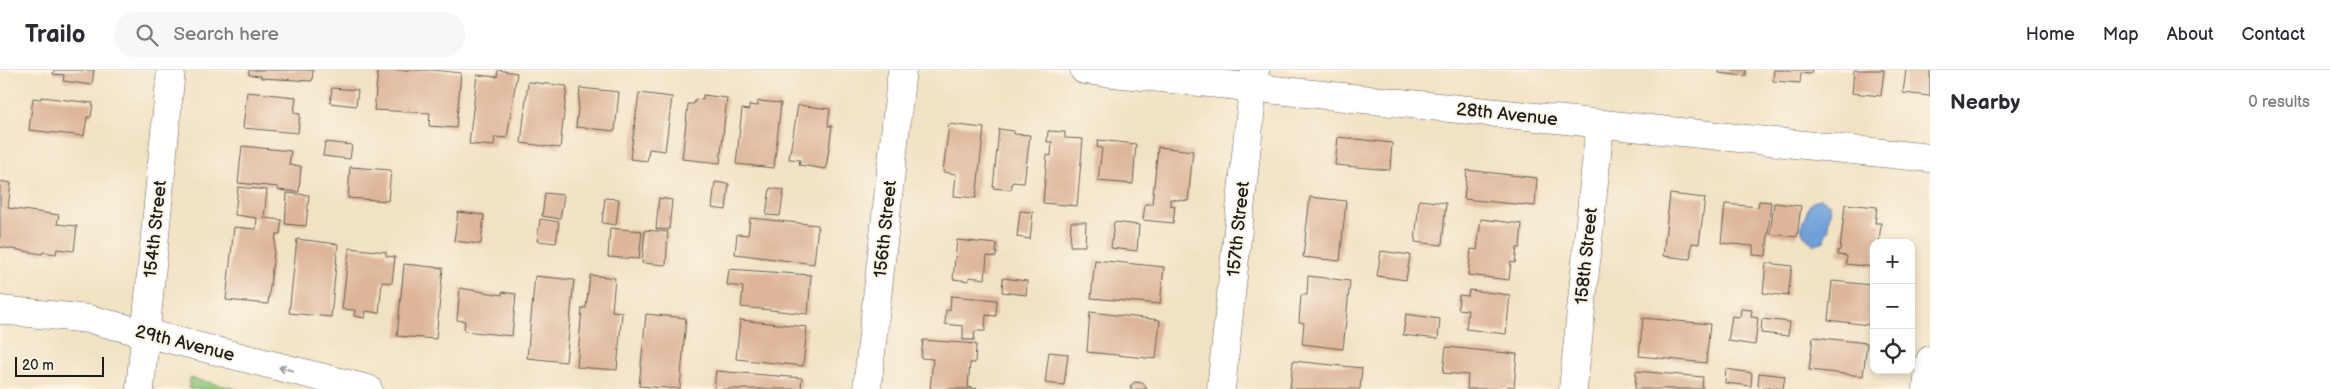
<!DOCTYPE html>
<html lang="en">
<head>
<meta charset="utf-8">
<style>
  :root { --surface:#fff; --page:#f7f7f7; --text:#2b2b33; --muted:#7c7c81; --line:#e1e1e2 }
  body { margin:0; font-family:"Balsamiq Sans",sans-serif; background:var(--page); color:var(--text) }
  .controls { position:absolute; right:15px; bottom:15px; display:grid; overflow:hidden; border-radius:10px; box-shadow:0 2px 8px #0003 }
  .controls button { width:45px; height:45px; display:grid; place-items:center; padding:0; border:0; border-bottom:1px solid var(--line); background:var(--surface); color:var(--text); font:25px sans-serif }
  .scale { position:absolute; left:15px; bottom:12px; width:89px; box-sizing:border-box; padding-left:5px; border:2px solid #1c1c1c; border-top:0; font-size:14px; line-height:18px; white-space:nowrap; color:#1c1c1c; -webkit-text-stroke:4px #fcf5e5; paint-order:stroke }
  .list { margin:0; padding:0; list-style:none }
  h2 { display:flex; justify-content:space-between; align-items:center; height:65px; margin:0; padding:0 20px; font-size:21px }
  h2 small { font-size:16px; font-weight:400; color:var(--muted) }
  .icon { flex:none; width:28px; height:28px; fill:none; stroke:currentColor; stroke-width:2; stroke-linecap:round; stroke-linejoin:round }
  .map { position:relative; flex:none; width:1930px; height:319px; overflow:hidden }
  header { display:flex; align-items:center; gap:30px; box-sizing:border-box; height:70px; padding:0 25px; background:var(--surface); border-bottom:1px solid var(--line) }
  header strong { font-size:24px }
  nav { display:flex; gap:28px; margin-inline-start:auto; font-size:18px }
  .search { width:350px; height:45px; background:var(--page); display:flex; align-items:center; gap:12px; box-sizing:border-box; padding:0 18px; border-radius:20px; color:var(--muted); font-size:19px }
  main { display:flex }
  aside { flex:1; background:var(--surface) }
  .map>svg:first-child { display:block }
</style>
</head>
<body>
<header>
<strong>Trailo</strong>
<div class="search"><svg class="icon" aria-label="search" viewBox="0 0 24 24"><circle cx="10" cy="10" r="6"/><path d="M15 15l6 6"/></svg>Search here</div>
<nav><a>Home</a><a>Map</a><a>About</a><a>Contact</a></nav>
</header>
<main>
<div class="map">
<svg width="1930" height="319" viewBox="0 0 1930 319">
  <rect width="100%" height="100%" fill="#fcf5e5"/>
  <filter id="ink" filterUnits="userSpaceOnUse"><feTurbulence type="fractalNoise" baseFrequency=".02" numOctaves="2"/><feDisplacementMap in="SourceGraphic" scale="10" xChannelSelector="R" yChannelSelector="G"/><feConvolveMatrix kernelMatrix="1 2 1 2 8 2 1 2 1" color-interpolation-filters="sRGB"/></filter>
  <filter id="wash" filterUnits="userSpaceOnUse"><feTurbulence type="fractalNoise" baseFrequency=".0096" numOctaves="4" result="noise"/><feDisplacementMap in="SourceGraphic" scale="20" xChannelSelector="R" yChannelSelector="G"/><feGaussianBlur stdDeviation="1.12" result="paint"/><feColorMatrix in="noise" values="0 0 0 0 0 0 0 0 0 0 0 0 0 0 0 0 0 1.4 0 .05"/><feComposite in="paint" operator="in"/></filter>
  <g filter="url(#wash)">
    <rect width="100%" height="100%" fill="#f2e2c4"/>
    <path fill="#8dc679" stroke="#54714a" d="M190 308 237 319H189Z"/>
    <path fill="#6ea0d9" stroke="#455e7a" d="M1820 128 1830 134C1832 143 1827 150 1829 159L1824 168 1825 171 1813 175 1803 164 1801 157 1810 134Z"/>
    <g id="blocks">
      <g fill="#ddb599">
        <path d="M54 0H94L92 15 63 11 64 5 53 4Z"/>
        <path d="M249 0H313L312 11 261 8V6L249 5Z"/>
        <path d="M378 0H433L461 3 456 58 429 56 430 43 374 40Z"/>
        <path d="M498 0 517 3 507 68 495 67 494 76 469 74 477 5 497 7Z"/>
        <path d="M1719 0H1746V6L1719 3Z"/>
        <path d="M1774 0H1812L1811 4 1801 3 1800 13 1773 11Z"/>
        <path d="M1854 0H1884L1881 26 1852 23Z"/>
        <path d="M1906 0H1930V26L1903 23Z"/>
        <path d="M528 12 567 16 560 78 521 73Z"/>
        <path d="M332 18 358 20 356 36 330 33Z"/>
        <path d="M580 18 619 22 615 61 576 57Z"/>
        <path d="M247 22 296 27 294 43 300 44 298 63 243 58Z"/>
        <path d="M639 23 672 27 665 81 649 79 647 91 630 89Z"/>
        <path d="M703 25 727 28 720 93 682 89 688 34H694L695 29 703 30Z"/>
        <path d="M41 27 93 33 91 47H87L84 66 29 60 33 28 41 29Z"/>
        <path d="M758 31 781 33 774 98 736 94 742 39 749 40V35L758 36Z"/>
        <path d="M798 35 830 39 828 56H832L826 99 799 95 800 90 789 89Z"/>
        <path d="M949 54 984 58 976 128 954 126 956 104 943 102Z"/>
        <path d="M999 59 1014 61V64L1030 65 1024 113 1012 112 1011 120 993 118Z"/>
        <path d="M1048 61 1065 62V68L1083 69 1077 136 1043 133 1047 85 1051 86 1052 72H1047Z"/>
        <path d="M1338 67 1392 73 1390 100 1335 95Z"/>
        <path d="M1098 70 1136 74 1133 114 1098 111 1102 78 1097 77Z"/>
        <path d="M325 72 352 75 350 89 323 86Z"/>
        <path d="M242 76 291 81 289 95 301 96 299 122 278 120V117L238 113Z"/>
        <path d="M1158 77 1193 81 1188 131 1170 129V135L1175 136 1173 153 1143 150 1145 134H1152Z"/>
        <path d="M350 97 391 100 388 131 348 128Z"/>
        <path d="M1467 100 1537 108 1535 136 1464 129Z"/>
        <path d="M0 111 11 113 8 138 59 145 57 154 77 156 74 181 57 179 56 184 43 182 42 184 0 177Z"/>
        <path d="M715 112 729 114 726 140 712 138Z"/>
        <path d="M238 117 267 120 264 148 282 150 280 164H276L268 234 226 230 234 157 256 159 257 148 235 145Z"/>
        <path d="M770 118 784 120 780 146 766 145Z"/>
        <path d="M287 123 309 125 306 156 285 154Z"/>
        <path d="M545 123 564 125 560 149 542 146Z"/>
        <path d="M1670 124 1705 128 1699 174 1692 173 1690 189 1663 186Z"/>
        <path d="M1310 127 1346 131 1340 191 1303 187Z"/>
        <path d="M605 128 619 129 616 155 602 153Z"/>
        <path d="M659 128 672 130 669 160 656 159Z"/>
        <path d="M1419 130 1446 133 1442 175 1415 172Z"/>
        <path d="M1759 131 1771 132 1766 186 1753 185V176L1721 173 1725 134 1758 137Z"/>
        <path d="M1774 133 1801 136 1797 167 1770 164Z"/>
        <path d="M1845 134 1877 137 1875 153H1881L1879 173H1874V197L1846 194 1847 186 1838 185V180H1840Z"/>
        <path d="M1020 141 1033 142 1030 169 1017 167Z"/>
        <path d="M458 142 484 145 481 174 454 171Z"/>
        <path d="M750 148 818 155 814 194 735 184 737 164 748 165Z"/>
        <path d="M540 149 559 152 556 173 537 171Z"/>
        <path d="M1481 149 1522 154 1520 178H1517L1515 193 1511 192 1509 210 1468 205 1471 179 1477 180Z"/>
        <path d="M1071 152H1086L1085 176H1070Z"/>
        <path d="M1114 152 1139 155 1137 181 1111 178Z"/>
        <path d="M610 158 642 161 639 189 608 187Z"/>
        <path d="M645 160 668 162 666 195 642 193Z"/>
        <path d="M297 169 338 174 331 247 289 243Z"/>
        <path d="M957 170 997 174 996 187 987 186 985 209 969 207V211L953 209Z"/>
        <path d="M349 178 386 182V186L395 187 392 213 382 212 379 243 366 241 365 248 354 246 355 240 342 239Z"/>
        <path d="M1381 181 1410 185 1406 210 1377 206Z"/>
        <path d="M1095 190 1164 197 1160 234 1091 228Z"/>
        <path d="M1766 193 1792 196 1788 226 1763 223Z"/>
        <path d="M404 194 443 198 436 269 397 266Z"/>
        <path d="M729 199 811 205 808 244 741 237 743 217 727 215Z"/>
        <path d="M590 205 615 208 612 241 622 242 617 300 577 297 582 238H586Z"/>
        <path d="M535 206 574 210 566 292 527 288Z"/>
        <path d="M1308 206 1350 211 1343 279 1302 274 1304 253 1299 252 1301 225H1307Z"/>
        <path d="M1003 208 1027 211 1026 225 1002 222Z"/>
        <path d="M1832 211 1872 215 1868 255 1828 250Z"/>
        <path d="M460 218 502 225V222L516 224 512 266 464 261 465 251 457 250Z"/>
        <path d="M1469 220 1510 225 1506 264 1466 259 1468 240 1458 239 1459 225 1468 226Z"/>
        <path d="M951 226 997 230 996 246 986 245 985 261H975L974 270H963V256L945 254 946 240H950Z"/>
        <path d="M1741 239 1752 240 1751 247 1758 248 1755 275 1728 271 1732 246 1740 247Z"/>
        <path d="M1090 242 1160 250 1156 289 1087 282Z"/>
        <path d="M646 244 686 248 680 319 639 316Z"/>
        <path d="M1406 244 1440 249 1438 269 1403 265Z"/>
        <path d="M1643 248 1710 254 1706 293 1639 286Z"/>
        <path d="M1762 249 1790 252 1788 266 1761 263Z"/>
        <path d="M740 250 807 257 803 296 736 289Z"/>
        <path d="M1813 267 1867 273 1863 306 1809 300Z"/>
        <path d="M923 270 976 274 975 293H970L968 317 977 319H930L933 289 921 288Z"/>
        <path d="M1446 277 1517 284 1514 317 1508 316V319H1467L1468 305 1443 303Z"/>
        <path d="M1049 282 1068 284 1064 315 1045 313Z"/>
        <path d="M1293 291 1362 298 1360 319H1290Z"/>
        <path d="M1726 299 1752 303 1751 316 1725 313Z"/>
        <path d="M716 301 802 308 801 319H714Z"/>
        <path d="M1636 301 1703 307 1702 319H1635Z"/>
        <path d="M1759 303 1785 306 1783 319 1758 316Z"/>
        <path d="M1135 312 1143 313 1147 319H1130L1131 315Z"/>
      </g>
    </g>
  </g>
  <g filter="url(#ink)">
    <use href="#blocks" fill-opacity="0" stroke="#676157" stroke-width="1"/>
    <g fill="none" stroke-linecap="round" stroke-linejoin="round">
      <defs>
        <g id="minor">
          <path d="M1084 0 1930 88"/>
          <path d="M0 240 89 249 368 319"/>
          <path d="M140 319 171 0"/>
          <path d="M867 319 902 0"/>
          <path d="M1221 319 1255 0"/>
          <path d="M1573 319 1600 54"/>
          <path d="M1927 319 1930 290"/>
        </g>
      </defs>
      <use href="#minor" stroke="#676157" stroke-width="29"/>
      <use href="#minor" stroke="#fff" stroke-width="28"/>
    </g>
    <defs><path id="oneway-shaft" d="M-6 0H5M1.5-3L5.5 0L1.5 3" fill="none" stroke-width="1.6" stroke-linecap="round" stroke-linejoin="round" transform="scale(1.25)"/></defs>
    <use stroke="#999" href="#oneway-shaft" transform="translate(286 299) rotate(-166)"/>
  </g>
  <g text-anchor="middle" stroke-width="4" stroke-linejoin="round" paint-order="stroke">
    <g font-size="18" fill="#1c1c1c" stroke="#fcf5e5">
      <text transform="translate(1507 44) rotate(6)" y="6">28th Avenue</text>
      <text transform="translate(155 159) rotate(-84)" y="6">154th Street</text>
      <text transform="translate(885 159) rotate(-84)" y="6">156th Street</text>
      <text transform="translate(1238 159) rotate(-84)" y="6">157th Street</text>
      <text transform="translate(1586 186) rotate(-84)" y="6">158th Street</text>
      <text transform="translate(185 273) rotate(14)" y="6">29th Avenue</text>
    </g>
  </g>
</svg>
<div class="controls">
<button>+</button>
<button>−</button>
<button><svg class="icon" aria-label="locate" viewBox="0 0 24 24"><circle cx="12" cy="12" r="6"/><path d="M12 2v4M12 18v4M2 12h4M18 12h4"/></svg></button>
</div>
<div class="scale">20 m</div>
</div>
<aside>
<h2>Nearby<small>0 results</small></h2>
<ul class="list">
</ul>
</aside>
</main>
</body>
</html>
